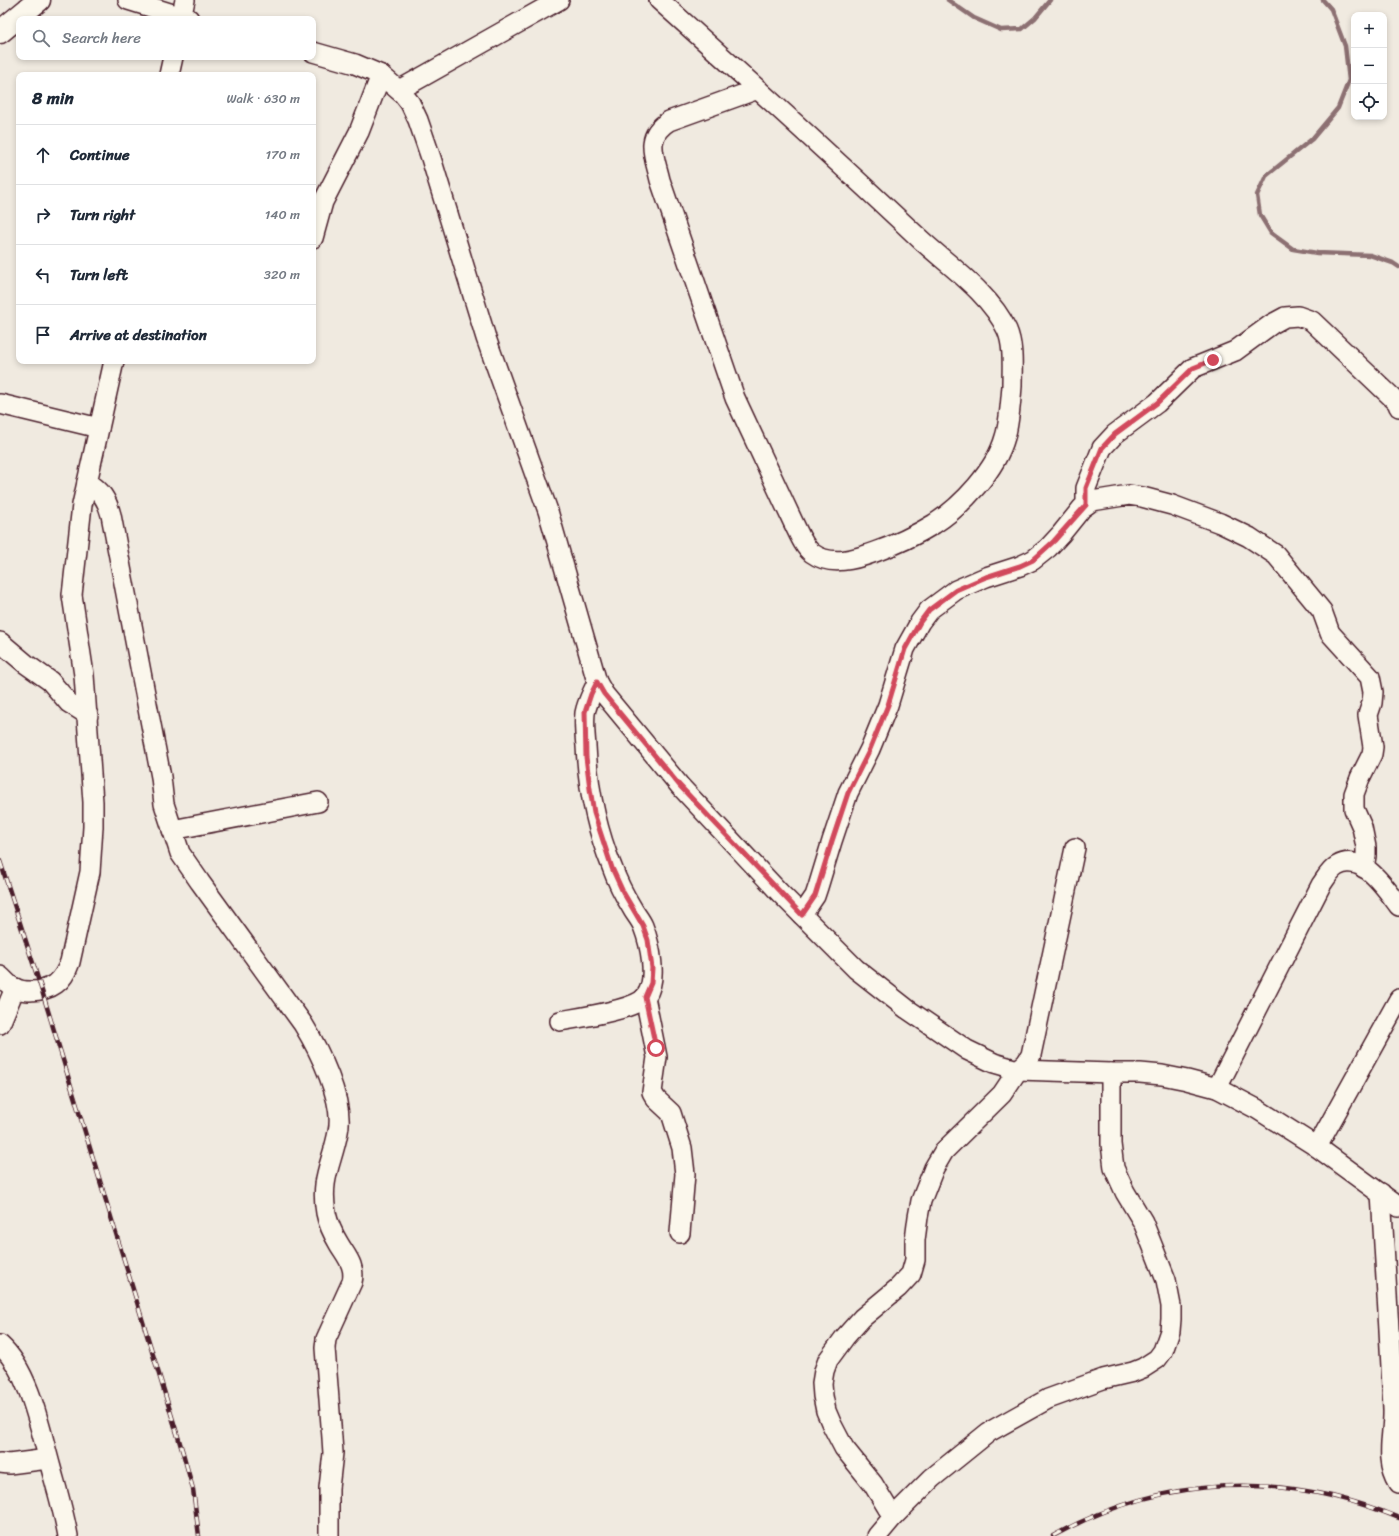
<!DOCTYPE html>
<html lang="en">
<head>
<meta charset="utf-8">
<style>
  :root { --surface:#fff; --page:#f2f2f3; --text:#1f2937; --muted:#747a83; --line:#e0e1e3 }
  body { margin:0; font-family:Sriracha,sans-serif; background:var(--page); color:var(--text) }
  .controls { position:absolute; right:12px; top:12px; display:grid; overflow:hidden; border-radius:8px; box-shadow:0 2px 6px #0003 }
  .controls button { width:36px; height:36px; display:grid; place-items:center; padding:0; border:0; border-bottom:1px solid var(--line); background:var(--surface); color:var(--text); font:20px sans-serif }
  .stop { position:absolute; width:12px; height:12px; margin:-9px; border:3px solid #d1495b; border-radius:50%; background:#fff }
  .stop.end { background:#d1495b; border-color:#fff; box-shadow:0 1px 4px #0008 }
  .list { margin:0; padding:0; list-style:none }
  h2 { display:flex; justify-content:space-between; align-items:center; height:52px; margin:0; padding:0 16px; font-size:17px }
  h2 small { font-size:13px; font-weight:400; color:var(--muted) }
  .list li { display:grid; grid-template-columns:26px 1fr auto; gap:12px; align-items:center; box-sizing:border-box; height:60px; padding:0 16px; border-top:1px solid var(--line) }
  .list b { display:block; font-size:15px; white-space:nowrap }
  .list em { font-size:13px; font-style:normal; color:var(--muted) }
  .icon { flex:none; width:22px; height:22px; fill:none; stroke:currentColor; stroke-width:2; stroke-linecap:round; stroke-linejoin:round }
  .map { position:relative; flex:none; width:1399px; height:1536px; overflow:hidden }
  .search { position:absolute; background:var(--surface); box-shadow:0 2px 6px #0003; left:16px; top:16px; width:300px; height:44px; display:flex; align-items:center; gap:10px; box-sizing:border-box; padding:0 14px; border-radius:8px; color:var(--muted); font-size:15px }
  .panel { position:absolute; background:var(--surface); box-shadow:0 2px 6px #0003; left:16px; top:72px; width:300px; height:292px; border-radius:8px }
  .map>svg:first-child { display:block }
</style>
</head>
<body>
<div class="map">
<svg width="1399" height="1536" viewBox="0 0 1399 1536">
  <rect width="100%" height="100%" fill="#f0eae0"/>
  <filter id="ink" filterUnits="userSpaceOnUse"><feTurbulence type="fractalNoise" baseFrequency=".025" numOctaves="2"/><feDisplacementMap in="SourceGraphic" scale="8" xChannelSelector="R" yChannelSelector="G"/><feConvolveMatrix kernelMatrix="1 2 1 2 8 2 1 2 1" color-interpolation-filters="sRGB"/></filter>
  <g filter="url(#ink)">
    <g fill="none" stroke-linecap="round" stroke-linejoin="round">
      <g stroke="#8c6f72" stroke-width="4.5">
        <path d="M948 0 974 18 1001 30 1022 29 1035 18 1050 0"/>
        <path d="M1323 0 1331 9 1345 46 1349 80 1338 108 1312 139 1266 176 1257 195 1260 215 1271 233 1293 249 1317 253 1370 255 1393 263 1399 267"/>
      </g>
      <defs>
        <g id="minor">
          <path d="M128 0 189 19"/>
          <path d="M659 0C747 79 834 158 920 239 948 265 990 293 1007 330 1014 346 1012 368 1012 386 1011 399 1009 425 1005 437 996 470 962 506 934 524 916 535 895 545 875 552 856 559 831 567 812 553 804 547 799 534 794 524L735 398 660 180C655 157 643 137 669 121L758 89"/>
          <path d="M181 19 185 0"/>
          <path d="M313 52 355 64 381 75 403 94 410 103 418 120 431 158 486 338 548 511 597 682 604 694 680 786 780 893 856 969 907 1009 967 1050 994 1063 1018 1070 1111 1073H1140L1162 1075 1187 1080 1217 1088 1257 1109 1317 1147 1399 1207"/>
          <path d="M169 75 173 57"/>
          <path d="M399 90 559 0"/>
          <path d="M313 238 323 202 359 132 381 75"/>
          <path d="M0 404 99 428"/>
          <path d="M87 482C101 490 107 500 111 515L161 777 164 804 180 853 200 882 303 1024C319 1050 345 1102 338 1132 332 1164 320 1178 326 1213 328 1223 333 1234 339 1244 346 1256 356 1266 352 1282L326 1339 325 1348 332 1438 333 1453 329 1488V1536"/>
          <path d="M1086 505V488L1102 448 1115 434 1157 403 1193 368 1235 351 1272 324 1285 317 1298 316 1312 321 1397 402 1399 407"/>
          <path d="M0 642 26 664 50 681 69 703 88 715"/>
          <path d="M172 830 318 802"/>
          <path d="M802 915 815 896 818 887 832 841 848 793 870 749 888 705 905 649 920 622 929 610 956 590 986 577 1020 566 1033 560 1048 548 1061 534 1082 508 1092 501 1129 495 1142 497 1172 505 1220 523 1249 537 1276 555 1322 611 1330 633 1370 677 1373 692 1372 703 1368 715 1373 747 1372 754 1360 778 1354 794V809L1362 827 1366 847V856L1364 868"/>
          <path d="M0 976C5 980 9 986 15 988 19 990 25 991 30 991 52 991 63 982 70 962L90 872 93 827V802L84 675 72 595 82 505 114 361"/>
          <path d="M645 997 657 1057 652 1092 656 1099 671 1113 682 1148 685 1174 680 1233"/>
          <path d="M560 1021C577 1018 636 1010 646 996 658 979 650 944 643 926 640 919 635 914 632 908 624 895 617 881 612 867 596 828 588 788 586 746 585 736 584 723 585 713 587 702 593 692 597 682"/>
          <path d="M0 1024 15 988"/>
          <path d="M1217 1088 1321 885C1326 878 1330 870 1337 866 1362 851 1386 889 1399 906"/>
          <path d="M1317 1147 1399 999"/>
          <path d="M1381 1193C1385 1265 1390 1337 1393 1409 1394 1435 1384 1459 1399 1483"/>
          <path d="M0 1345C30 1372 40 1429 51 1468 57 1490 64 1513 68 1536"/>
          <path d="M0 1463 9 1464 48 1459"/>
          <path d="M893 1517 873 1484 844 1448 832 1425 826 1411 823 1396 822 1383 824 1371 828 1360 845 1337 862 1318 898 1288 911 1274 915 1260V1240L918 1217 921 1201 934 1168 944 1151 1002 1094 1018 1070 1026 1063 1031 1055 1075 848"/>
          <path d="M877 1536 893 1517 932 1478 989 1432 1048 1399 1103 1379 1133 1372 1143 1368 1157 1359 1163 1351 1170 1331 1171 1319V1306L1166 1280 1143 1222 1125 1192 1114 1168 1111 1144V1073"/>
        </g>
        <path id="major" d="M0 32 39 0"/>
      </defs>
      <use href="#minor" stroke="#4a1f2b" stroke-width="22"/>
      <use href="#major" stroke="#4a1f2b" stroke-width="25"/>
      <use href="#minor" stroke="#fbf7ec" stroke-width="19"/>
      <use href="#major" stroke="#fbf7ec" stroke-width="22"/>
      <defs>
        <g id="rail">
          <path d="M0 861 42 991 183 1453 193 1489 199 1536"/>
          <path d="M1053 1536C1163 1475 1284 1470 1399 1518"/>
        </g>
      </defs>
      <use href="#rail" stroke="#4a1f2b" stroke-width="4.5"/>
      <use href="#rail" stroke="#fbf7ec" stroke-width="3" stroke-dasharray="9" stroke-linecap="butt"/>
    </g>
  </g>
  <g fill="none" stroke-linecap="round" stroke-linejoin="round" filter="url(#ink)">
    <path stroke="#d1495b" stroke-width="5" d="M656 1048 645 997 651 983 652 968 648 940 643 926 623 892 612 868 594 813 590 789 586 757 585 712 591 694 597 682 604 694 680 786 802 915 815 896 832 841 848 793 870 749 888 705 905 649 920 622 929 610 956 590 986 577 1020 566 1033 560 1054 541 1086 505V488L1102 448 1115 434 1157 403 1193 368 1213 360"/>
  </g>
</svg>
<div class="controls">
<button>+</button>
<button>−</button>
<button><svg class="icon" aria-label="locate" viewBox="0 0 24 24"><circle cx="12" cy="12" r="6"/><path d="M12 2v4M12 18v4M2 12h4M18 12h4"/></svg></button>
</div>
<div class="stop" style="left:656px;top:1048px"></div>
<div class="stop end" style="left:1213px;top:360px"></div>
<div class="search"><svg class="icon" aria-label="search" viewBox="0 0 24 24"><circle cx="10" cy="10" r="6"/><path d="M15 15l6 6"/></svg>Search here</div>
<section class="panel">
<h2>8 min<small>Walk · 630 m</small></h2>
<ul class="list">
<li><svg class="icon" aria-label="ahead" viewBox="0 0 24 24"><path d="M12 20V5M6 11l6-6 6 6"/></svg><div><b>Continue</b></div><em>170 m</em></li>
<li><svg class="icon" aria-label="right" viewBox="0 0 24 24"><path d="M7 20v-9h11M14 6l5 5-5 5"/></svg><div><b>Turn right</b></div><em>140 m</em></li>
<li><svg class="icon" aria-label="left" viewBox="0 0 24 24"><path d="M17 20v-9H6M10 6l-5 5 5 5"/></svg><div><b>Turn left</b></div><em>320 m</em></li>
<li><svg class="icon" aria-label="arrive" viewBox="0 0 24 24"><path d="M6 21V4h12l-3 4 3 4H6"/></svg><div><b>Arrive at destination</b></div></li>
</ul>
</section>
</div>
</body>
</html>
